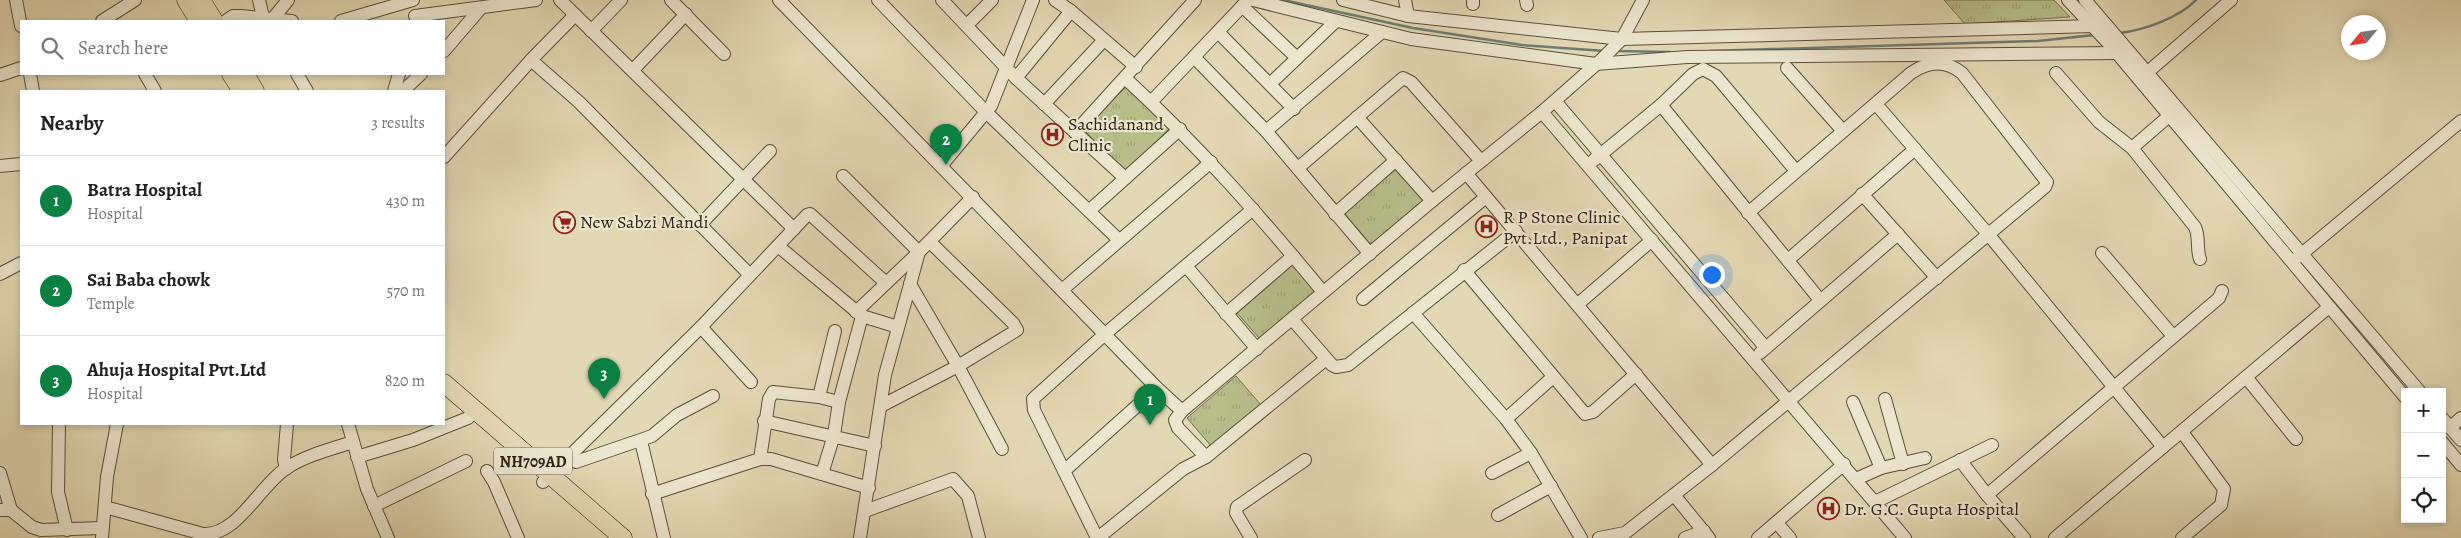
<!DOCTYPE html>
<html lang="en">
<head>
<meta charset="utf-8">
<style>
  :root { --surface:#fff; --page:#f6f6f6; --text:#222; --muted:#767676; --line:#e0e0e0; --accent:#0b8043 }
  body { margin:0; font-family:Alegreya,serif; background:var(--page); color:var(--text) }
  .controls { position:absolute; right:15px; bottom:15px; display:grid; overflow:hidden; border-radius:0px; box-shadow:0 2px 8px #0003 }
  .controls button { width:45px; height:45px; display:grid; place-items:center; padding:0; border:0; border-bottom:1px solid var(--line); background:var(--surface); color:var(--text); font:25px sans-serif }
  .compass { position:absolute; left:2341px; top:15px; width:45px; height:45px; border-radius:50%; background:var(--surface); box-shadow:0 2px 8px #0003; rotate:241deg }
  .you { position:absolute; left:1711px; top:274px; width:18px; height:18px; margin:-12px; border:4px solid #fff; border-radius:50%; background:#1a73e8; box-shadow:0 0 0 8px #1a73e833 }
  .badge { display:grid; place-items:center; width:32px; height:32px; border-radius:50%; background:var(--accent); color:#fff; font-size:16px; font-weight:700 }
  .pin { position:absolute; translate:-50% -41px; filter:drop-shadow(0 1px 2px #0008) }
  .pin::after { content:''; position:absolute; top:26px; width:18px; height:15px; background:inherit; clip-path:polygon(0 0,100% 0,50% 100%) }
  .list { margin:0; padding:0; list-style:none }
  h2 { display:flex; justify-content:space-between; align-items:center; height:65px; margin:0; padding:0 20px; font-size:21px }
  h2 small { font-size:16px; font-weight:400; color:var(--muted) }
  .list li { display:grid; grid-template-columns:32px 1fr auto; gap:15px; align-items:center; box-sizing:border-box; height:90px; padding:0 20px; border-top:1px solid var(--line) }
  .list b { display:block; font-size:19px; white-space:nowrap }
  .list p { margin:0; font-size:16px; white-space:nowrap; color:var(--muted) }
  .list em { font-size:16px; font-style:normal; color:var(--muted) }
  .icon { flex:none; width:28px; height:28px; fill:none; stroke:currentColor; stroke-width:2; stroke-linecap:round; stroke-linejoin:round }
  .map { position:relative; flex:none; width:2461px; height:538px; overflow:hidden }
  .search { position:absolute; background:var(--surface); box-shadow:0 2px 8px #0003; left:20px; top:20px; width:425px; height:55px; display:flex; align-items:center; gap:12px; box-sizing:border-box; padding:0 18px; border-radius:0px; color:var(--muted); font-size:19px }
  .panel { position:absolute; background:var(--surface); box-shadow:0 2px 8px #0003; left:20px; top:90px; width:425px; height:335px; border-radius:0px }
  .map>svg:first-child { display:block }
</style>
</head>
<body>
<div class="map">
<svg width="2461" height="538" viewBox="0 0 2461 538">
  <defs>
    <pattern id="park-tufts" width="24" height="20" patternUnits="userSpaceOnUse" patternTransform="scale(1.25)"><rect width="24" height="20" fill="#b7be8a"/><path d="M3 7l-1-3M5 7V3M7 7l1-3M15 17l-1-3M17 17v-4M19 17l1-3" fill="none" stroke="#9ea376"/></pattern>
  </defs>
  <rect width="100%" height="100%" fill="#e2d8b3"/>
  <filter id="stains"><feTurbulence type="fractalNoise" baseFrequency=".004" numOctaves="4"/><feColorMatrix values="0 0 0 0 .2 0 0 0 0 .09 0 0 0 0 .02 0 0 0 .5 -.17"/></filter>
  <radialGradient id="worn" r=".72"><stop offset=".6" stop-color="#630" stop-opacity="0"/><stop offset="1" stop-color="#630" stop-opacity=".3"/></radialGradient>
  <g fill="url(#park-tufts)" stroke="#72704e">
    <path d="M1944 0H2054L2070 17 1965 24Z"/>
    <path d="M1127 86 1169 129 1125 172 1083 129Z"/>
    <path d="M1397 168 1424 200 1371 245 1344 213Z"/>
    <path d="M1293 264 1316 291 1260 339 1237 313Z"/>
    <path d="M1236 376 1261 405 1212 447 1187 418Z"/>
  </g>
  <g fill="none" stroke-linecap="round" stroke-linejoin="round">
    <g stroke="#6e7c75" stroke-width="2.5">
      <path d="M1283 0 1413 28 1522 45 1605 51"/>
      <path d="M2120 33C2144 30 2179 18 2196 0"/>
      <path d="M1615 51 1670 52"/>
      <path d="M1710 51 2038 41 2094 35"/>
    </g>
    <defs>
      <g id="minor">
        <path d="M16 0 21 26"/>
        <path d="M259 0 263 17"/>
        <path d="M560 0 794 229"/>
        <path d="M671 0 724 54"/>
        <path d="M779 0 1157 388 1182 411"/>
        <path d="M878 0 986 112 1119 240"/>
        <path d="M942 0 1016 78 1125 178"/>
        <path d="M1055 0 1071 11 1136 67"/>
        <path d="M1253 0 1411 39 1596 64 1687 57 2117 53"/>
        <path d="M1343 0 1408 16 1622 39 2093 26"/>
        <path d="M1405 0 1408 16"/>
        <path d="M1473 0V4"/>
        <path d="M1526 0 1527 5"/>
        <path d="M2068 0 2111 46 2405 397"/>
        <path d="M2085 0 2420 392"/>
        <path d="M1242 6 1297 58"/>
        <path d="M415 16 536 0"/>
        <path d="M102 21 135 0"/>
        <path d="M226 21 233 16H241L292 21"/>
        <path d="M271 21 288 0"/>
        <path d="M341 21 413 0"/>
        <path d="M967 25 992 0"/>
        <path d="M591 31 621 0"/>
        <path d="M1218 32 1294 109"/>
        <path d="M444 51 480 9"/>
        <path d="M1194 57 1266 131 1370 254"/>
        <path d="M531 60 579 102 750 275"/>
        <path d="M1787 68 1843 131"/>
        <path d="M633 70 686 14"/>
        <path d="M2056 73 2099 122 2132 148"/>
        <path d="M30 74 33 91"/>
        <path d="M145 74 155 91"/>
        <path d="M297 74 307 91"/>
        <path d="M0 75 21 68"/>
        <path d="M2142 77 2231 0"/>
        <path d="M1016 78 1071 11"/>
        <path d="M1125 78C1197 144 1261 217 1323 292"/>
        <path d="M1270 84 1336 21"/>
        <path d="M394 91 399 74"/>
        <path d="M403 91 421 74"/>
        <path d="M1555 101 1765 347"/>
        <path d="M1151 102 1248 0"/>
        <path d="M1044 104 1104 40"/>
        <path d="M1876 104 1988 234 2163 447"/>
        <path d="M1661 105 1820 300"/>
        <path d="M1542 112 1905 538"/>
        <path d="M2169 116 2132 148 2195 227C2200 238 2196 248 2200 259"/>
        <path d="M1357 117 1432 201"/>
        <path d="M1266 131 1382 32"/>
        <path d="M1075 132 1195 0"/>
        <path d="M444 157 531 60 575 15"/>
        <path d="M1594 160 1661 105 1693 74 1703 69 1716 76 1796 171"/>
        <path d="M942 165 991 106 1033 0"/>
        <path d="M0 166 21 164"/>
        <path d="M1298 168 1403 78 1411 82 1481 161"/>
        <path d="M1466 173 1712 465"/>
        <path d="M843 176 919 252 856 312"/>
        <path d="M1862 194 1937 278"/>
        <path d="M1090 210 1180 129"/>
        <path d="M1335 214 1396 160"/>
        <path d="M700 225 770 151"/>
        <path d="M778 246 862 316 898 327"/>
        <path d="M2102 253 2173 336"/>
        <path d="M2298 257 2461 121"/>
        <path d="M1788 260 1915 149"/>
        <path d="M1186 266 1257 349"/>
        <path d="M1464 270 1585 414 1593 412 1636 374"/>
        <path d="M0 274 21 263"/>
        <path d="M910 284 958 366 1002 449"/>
        <path d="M1062 290 1211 162"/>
        <path d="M1363 299 1486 197"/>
        <path d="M1578 304 1652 240"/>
        <path d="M1413 313 1506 419 1531 453 1581 538"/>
        <path d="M1226 314 1293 256"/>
        <path d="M1292 319 1332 365 1336 367 1348 365 1516 231"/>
        <path d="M701 327 751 382"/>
        <path d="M1760 353 1898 234"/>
        <path d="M2246 377 2296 439"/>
        <path d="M819 397 835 331"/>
        <path d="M1885 399 1903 464"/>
        <path d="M1853 402 1881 468"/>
        <path d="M881 406 958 366 1017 330 1013 323 930 242"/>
        <path d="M2442 418 2461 440"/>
        <path d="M1506 419 1553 377"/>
        <path d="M764 421 875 446"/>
        <path d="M59 424 58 492 67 530"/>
        <path d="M348 424 367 489 388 538"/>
        <path d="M2450 428 2461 418"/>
        <path d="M641 441 664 538"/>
        <path d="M2442 442 2461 465"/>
        <path d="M357 457 413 440 468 418 474 411"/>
        <path d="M1206 457 1178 428 1175 420 1182 411 1432 201 1542 112 1601 60 1622 39 1643 0"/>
        <path d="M566 458 576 462 652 436 677 415 713 396"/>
        <path d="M760 459 769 399 773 392 819 397 839 402"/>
        <path d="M1960 460 1987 495 2024 538"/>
        <path d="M286 469 284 460 287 424"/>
        <path d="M487 471 494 482 518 538"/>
        <path d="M1064 471 1157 388"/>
        <path d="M0 473 11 510"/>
        <path d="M1492 473 1531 453"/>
        <path d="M822 474 834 435 839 402 862 316"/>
        <path d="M1856 479 1881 468 1925 458"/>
        <path d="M543 482 701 327 807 215 810 214 886 283"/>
        <path d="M652 494 760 459H771L869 488"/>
        <path d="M1674 495 1709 538"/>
        <path d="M1987 495 2219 298 2222 291"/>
        <path d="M1875 502 1992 445"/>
        <path d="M374 506 466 461"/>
        <path d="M105 507 203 534C237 536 259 487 285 469 304 456 331 449 353 442"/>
        <path d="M0 510H11L32 527 41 530 102 528"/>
        <path d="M865 511 953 479 968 496 979 538"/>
        <path d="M1498 515 1551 486"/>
        <path d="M1777 523 1790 538"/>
        <path d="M102 538 107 477 117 424"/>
        <path d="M860 538 885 375 919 252 973 197"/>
        <path d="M1097 538 1034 410 1033 399 1105 334 1253 209"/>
        <path d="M1098 538 1183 469 1206 457 1326 359"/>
        <path d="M1251 538 1236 513 1237 507 1305 460"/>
        <path d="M1599 538 1625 533 1712 465 2045 187 2047 182 1962 73C1945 60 1929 61 1911 73L1748 213"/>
        <path d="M1685 538 1704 531"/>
        <path d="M1758 538 1844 464"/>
        <path d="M2055 538 2329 307"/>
        <path d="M2182 538 2221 505 2224 489 2182 432"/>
      </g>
      <g id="highway">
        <path d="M186 0 199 21"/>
        <path d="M201 0 214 21"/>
        <path d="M231 74 242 91"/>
        <path d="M245 74 255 91"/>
        <path d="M444 383 623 538"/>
      </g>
    </defs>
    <use href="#minor" stroke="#5b4f3b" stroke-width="14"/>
    <use href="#highway" stroke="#2e2113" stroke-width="19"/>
    <use href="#minor" stroke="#ece6ce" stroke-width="12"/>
    <use href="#highway" stroke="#e2d8b3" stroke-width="18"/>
  </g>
  <defs>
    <symbol id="hospital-ring" viewBox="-11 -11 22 22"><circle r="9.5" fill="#ece6ce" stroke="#8f2418" stroke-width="1.5"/><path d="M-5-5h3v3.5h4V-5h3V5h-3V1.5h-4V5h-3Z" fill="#8f2418"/></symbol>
    <symbol id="supermarket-ring" viewBox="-11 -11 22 22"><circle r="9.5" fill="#ece6ce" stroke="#8f2418" stroke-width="1.5"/><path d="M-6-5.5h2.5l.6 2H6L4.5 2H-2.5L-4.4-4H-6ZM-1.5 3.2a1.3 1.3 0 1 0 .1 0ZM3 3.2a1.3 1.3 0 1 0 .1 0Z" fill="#8f2418"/></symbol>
  </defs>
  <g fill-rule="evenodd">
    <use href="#hospital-ring" x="1040" y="122" width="25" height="25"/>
    <use href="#supermarket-ring" x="552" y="210" width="25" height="25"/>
    <use href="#hospital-ring" x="1474" y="214" width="25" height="25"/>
    <use href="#hospital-ring" x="1816" y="496" width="25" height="25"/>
  </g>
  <g text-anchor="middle" stroke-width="4.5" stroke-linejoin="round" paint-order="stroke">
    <rect fill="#ece6ce" stroke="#675c4b" stroke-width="1" x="494" y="447.5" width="78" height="27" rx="4"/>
    <g font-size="16" font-weight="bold" fill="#2e2113">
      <text x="533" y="467">NH709AD</text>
    </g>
    <g font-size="18" fill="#2e2113" stroke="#ece6ce" text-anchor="start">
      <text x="1068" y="130">Sachidanand<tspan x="1068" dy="21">Clinic</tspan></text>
      <text x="1503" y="223">R P Stone Clinic<tspan x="1503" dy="21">Pvt.Ltd., Panipat</tspan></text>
      <text x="580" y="228">New Sabzi Mandi</text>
      <text x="1844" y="515">Dr. G.C. Gupta Hospital</text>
    </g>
  </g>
  <rect width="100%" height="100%" filter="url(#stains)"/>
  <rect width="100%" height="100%" fill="url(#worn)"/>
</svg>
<div class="controls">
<button>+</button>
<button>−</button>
<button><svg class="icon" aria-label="locate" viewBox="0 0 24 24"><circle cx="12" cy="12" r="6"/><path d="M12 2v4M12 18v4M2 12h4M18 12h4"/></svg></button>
</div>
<svg class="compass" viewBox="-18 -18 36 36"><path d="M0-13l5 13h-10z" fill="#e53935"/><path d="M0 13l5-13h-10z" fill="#767676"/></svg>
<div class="you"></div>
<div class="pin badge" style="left:1150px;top:425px">1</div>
<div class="pin badge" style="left:946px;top:165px">2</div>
<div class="pin badge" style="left:604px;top:399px">3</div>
<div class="search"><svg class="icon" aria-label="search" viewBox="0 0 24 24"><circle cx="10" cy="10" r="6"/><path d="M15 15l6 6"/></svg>Search here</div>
<section class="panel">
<h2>Nearby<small>3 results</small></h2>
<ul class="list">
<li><span class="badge">1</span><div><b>Batra Hospital</b><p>Hospital</p></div><em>430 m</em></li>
<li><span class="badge">2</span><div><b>Sai Baba chowk</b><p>Temple</p></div><em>570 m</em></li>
<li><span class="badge">3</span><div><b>Ahuja Hospital Pvt.Ltd</b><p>Hospital</p></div><em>820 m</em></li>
</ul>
</section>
</div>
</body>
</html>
